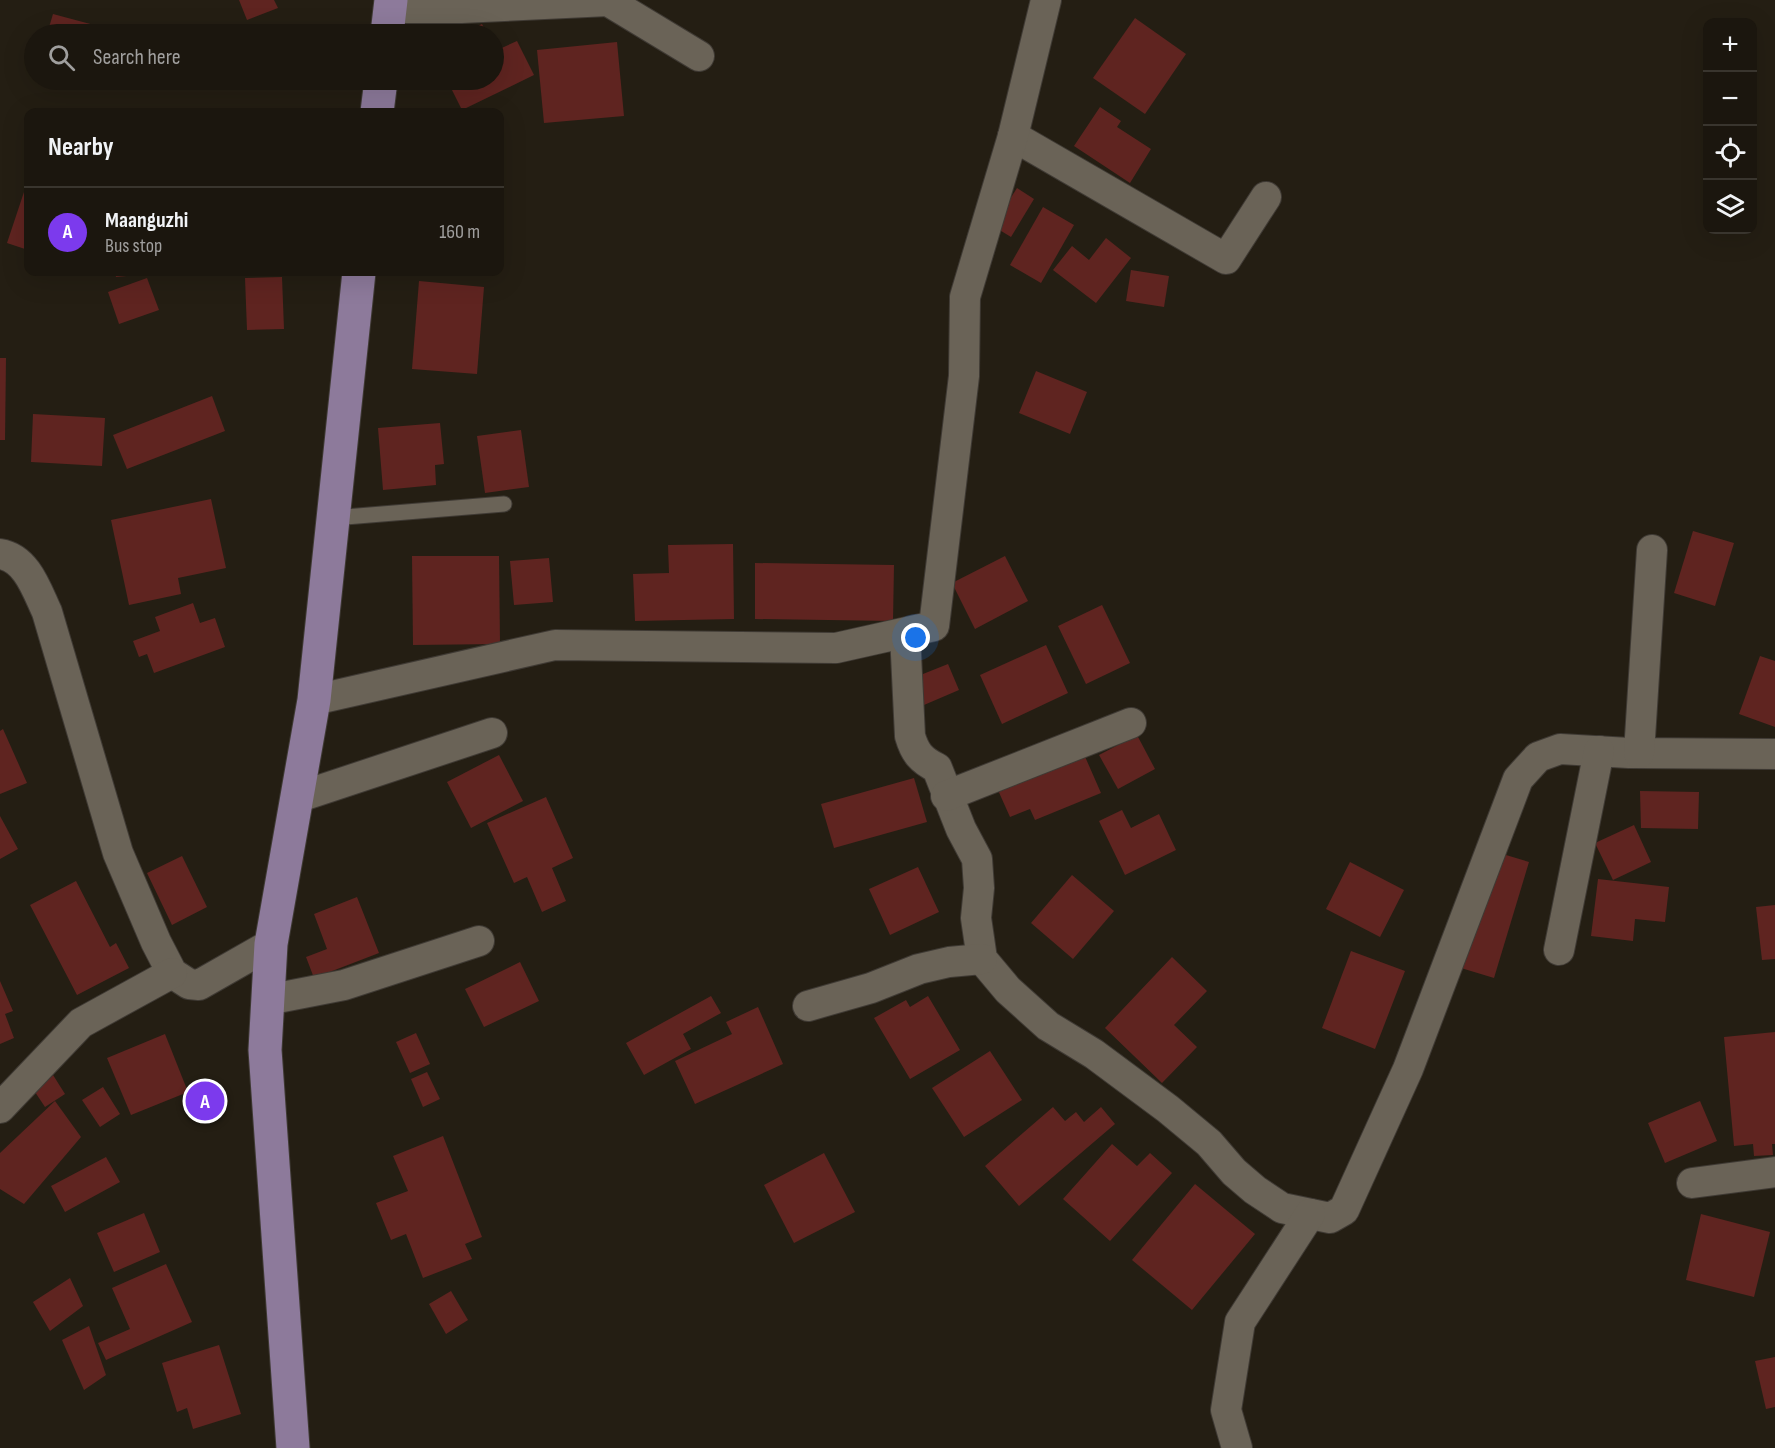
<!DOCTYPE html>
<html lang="en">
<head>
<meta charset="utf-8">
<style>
  :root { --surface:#1b160e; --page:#241f17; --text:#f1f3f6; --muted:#a09f9e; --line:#39352e; --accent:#7c3aed }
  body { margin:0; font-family:"Sofia Sans Condensed",sans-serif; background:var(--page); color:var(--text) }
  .controls { position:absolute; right:18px; top:18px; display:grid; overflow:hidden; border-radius:12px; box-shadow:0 6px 24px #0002 }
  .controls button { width:54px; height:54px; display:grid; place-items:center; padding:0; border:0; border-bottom:2px solid var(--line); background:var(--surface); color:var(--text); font:30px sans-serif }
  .you { position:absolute; left:916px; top:638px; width:21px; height:21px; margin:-15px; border:4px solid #fff; border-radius:50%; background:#1a73e8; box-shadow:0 0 0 9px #1a73e833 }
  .badge { display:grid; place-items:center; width:39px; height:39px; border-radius:50%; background:var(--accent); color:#fff; font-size:20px; font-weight:700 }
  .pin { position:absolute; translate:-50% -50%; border:3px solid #fff; box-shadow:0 2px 6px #0006 }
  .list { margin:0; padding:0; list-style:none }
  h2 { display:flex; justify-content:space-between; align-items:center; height:78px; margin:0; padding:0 24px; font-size:26px }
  h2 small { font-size:20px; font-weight:400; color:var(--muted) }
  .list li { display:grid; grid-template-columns:39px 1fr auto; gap:18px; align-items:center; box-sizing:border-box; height:90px; padding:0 24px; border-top:2px solid var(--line) }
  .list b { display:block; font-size:22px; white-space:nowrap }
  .list p { margin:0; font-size:20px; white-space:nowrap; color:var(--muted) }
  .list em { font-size:20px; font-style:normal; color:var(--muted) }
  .icon { flex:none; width:33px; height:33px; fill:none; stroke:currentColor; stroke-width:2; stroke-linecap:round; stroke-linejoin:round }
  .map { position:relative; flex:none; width:1775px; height:1448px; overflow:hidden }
  .search { position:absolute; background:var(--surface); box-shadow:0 6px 24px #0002; left:24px; top:24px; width:480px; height:66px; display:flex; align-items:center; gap:15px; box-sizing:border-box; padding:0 21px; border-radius:33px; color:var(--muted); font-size:22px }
  .panel { position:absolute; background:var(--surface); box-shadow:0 6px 24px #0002; left:24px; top:108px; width:480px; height:168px; border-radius:12px }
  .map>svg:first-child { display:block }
</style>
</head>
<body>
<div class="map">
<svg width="1775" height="1448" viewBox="0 0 1775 1448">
  <rect width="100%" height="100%" fill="#241e13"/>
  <g fill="#5f2420">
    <path d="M239 0H274L278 8 247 20Z"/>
    <path d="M53 14 109 29 108 34H47Z"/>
    <path d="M1135 18 1186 54 1145 114 1093 78Z"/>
    <path d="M482 24 487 34H461Z"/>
    <path d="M517 41 534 75 462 110 447 80H494V48L495 51Z"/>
    <path d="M617 42 624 116 544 123 537 50Z"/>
    <path d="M1100 107 1121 121 1117 127 1151 149 1130 183 1074 146Z"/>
    <path d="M1017 188 1034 199 1011 237 993 226Z"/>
    <path d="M25 189 28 190V250L7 243Z"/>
    <path d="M1043 207 1074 225 1041 283 1010 265Z"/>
    <path d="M1106 238 1131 258 1096 303 1053 270 1072 246 1089 260Z"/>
    <path d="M1131 270 1169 276 1164 307 1126 301Z"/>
    <path d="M115 272H148V274L116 277Z"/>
    <path d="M282 277 284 329 247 330 245 278Z"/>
    <path d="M147 278 159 310 119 324 108 292Z"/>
    <path d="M419 281 484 287 477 374 412 369Z"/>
    <path d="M0 358H6L5 440H0Z"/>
    <path d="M1036 371 1087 392 1070 434 1019 413Z"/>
    <path d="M212 396 225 431 127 469 113 435Z"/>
    <path d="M33 414 105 418 102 466 31 462Z"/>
    <path d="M440 423 444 464 435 465 436 485 383 490 378 428Z"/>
    <path d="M521 430 529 487 485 493 477 436Z"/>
    <path d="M211 499 226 568 178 578 181 594 129 605 111 520Z"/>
    <path d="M1693 531 1734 543 1715 606 1674 593Z"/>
    <path d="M733 544 734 619 635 621 633 574 669 573 668 545Z"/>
    <path d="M412 556H499L500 644 413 645Z"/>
    <path d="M1005 556 1028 601 975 629 952 583Z"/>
    <path d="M549 558 553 602 514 605 510 561Z"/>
    <path d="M755 563 894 565 893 621 755 619Z"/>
    <path d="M193 603 200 623 215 618 225 647 154 673 147 654 139 657 133 641 160 631 155 617Z"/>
    <path d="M1102 605 1130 663 1086 684 1058 626Z"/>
    <path d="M1046 645 1068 693 1002 724 980 675Z"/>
    <path d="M1760 656 1775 661V727L1739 714Z"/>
    <path d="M948 664 959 690 924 705 913 678Z"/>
    <path d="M3 729 27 783 0 794V731Z"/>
    <path d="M1137 735 1155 769 1118 789 1099 755Z"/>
    <path d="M1083 752 1101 793 1035 820 1030 809 1010 817 997 788Z"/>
    <path d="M499 755 523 801 471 828 447 782Z"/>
    <path d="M914 778 927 822 834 848 821 804Z"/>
    <path d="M1640 791 1699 792 1698 829 1641 828Z"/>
    <path d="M546 797 573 858 552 868 566 901 542 912 527 877 514 883 487 823Z"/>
    <path d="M1122 810 1131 828 1159 814 1176 850 1125 875 1099 821Z"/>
    <path d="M0 816 18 849 0 859Z"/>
    <path d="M1634 825 1651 862 1613 880 1595 843Z"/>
    <path d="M1496 852 1529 862 1494 978 1461 968Z"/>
    <path d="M182 856 207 907 172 925 147 873Z"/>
    <path d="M1350 862 1404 890 1380 937 1326 909Z"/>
    <path d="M918 867 939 912 890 935 869 889Z"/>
    <path d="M1072 875 1114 911 1073 959 1031 923Z"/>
    <path d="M1598 879 1669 887 1665 922 1635 919 1633 941 1591 936Z"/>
    <path d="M76 881 110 947 116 943 129 968 77 995 30 905Z"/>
    <path d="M357 897 379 953 314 978 306 957 327 949 314 914Z"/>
    <path d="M1775 905V959L1762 960 1756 907Z"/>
    <path d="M1351 951 1405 971 1375 1049 1322 1028Z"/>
    <path d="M1172 957 1207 991 1174 1025 1197 1047 1162 1083 1105 1028Z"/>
    <path d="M520 962 539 1001 484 1027 465 989Z"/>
    <path d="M0 981 13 1011 5 1014 14 1038 0 1044Z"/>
    <path d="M711 996 721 1013 683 1034 691 1049 644 1075 626 1043Z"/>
    <path d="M928 996 960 1050 910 1079 874 1018 906 1000 910 1007Z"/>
    <path d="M758 1007 783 1064 695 1104 675 1061 732 1034 726 1022Z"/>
    <path d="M1775 1032V1144H1772L1773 1155 1754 1156 1753 1144 1734 1146 1724 1037Z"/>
    <path d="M416 1033 430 1064 410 1073 396 1042Z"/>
    <path d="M165 1034 188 1092 131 1115 107 1058Z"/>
    <path d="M990 1051 1022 1100 964 1137 932 1088Z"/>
    <path d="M48 1067 65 1094 45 1107 27 1080Z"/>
    <path d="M427 1072 440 1099 423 1107 411 1079Z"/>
    <path d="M103 1087 120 1114 100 1127 82 1100Z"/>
    <path d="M55 1101 81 1137 24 1204 0 1189V1153Z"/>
    <path d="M1700 1101 1717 1141 1665 1163 1648 1123Z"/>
    <path d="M1053 1107 1065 1121 1076 1112 1084 1122 1101 1107 1115 1124 1019 1206 985 1166Z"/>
    <path d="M443 1136 482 1237 465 1244 472 1259 423 1278 406 1234 391 1240 376 1203 408 1191 393 1156Z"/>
    <path d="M1112 1144 1137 1166 1150 1153 1172 1173 1110 1241 1063 1199Z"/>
    <path d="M824 1153 855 1212 794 1243 764 1185Z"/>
    <path d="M106 1157 120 1182 65 1212 51 1186Z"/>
    <path d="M1195 1184 1255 1234 1192 1310 1132 1260Z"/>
    <path d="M144 1213 160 1252 114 1272 97 1233Z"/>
    <path d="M1701 1214 1770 1232 1754 1297 1686 1280Z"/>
    <path d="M166 1264 192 1322 106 1360 98 1343 130 1329 112 1288Z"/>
    <path d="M70 1278 83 1306 50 1331 33 1302Z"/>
    <path d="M451 1291 468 1320 446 1334 429 1304Z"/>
    <path d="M89 1326 106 1375 84 1390 62 1340Z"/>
    <path d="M219 1345 241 1414 193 1429 187 1408 177 1412 162 1363Z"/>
    <path d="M1775 1357V1407L1766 1409 1755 1361Z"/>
  </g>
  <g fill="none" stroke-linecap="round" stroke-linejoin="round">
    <defs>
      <path id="service" d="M333 518 504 504"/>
      <g id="minor">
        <path d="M390 8H461L608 1 699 56"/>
        <path d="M1013 136 1226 259 1266 197"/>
        <path d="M0 554C27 558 37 591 47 612L118 853 156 942 172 973 189 984 199 985 271 944"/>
        <path d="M905 634 910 736C915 753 921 760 937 768L961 829 977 859 979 888 976 918 982 959 1008 990 1048 1026 1094 1054 1168 1109 1209 1143 1234 1172 1255 1190 1282 1208 1330 1218 1344 1210 1408 1069 1518 779 1538 757 1560 749 1629 753 1775 754"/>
        <path d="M314 700 555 645 836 648 934 626 964 376 965 297 1013 136 1046 0"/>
        <path d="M1639 753 1652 550"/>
        <path d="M946 796 1131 723"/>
        <path d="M296 798 492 733"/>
        <path d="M1559 950 1599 751"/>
        <path d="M267 1000 344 985 479 941"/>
        <path d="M808 1006 871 988 919 969 949 962 982 959"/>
        <path d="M0 1108 81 1023 172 973"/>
        <path d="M1692 1183 1775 1172"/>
        <path d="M1237 1448 1226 1410 1240 1322 1310 1214"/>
      </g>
      <g id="primary">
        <path d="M387 34 391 0"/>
        <path d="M377 112 381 80"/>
        <path d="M293 1448 265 1050 271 944 314 700 359 272"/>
      </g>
    </defs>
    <use href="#service" stroke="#3f3a34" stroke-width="17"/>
    <use href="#minor" stroke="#3f3a34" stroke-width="32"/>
    <use href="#primary" stroke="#3f3a34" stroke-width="35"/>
    <use href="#service" stroke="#6a6357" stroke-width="15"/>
    <use href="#minor" stroke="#6a6357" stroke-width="30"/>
    <use href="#primary" stroke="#8d7a9b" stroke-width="33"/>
  </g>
</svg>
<div class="controls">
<button>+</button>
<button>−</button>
<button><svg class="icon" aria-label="locate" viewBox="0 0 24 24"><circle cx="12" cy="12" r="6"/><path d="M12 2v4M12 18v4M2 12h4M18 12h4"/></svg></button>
<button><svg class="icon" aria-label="layers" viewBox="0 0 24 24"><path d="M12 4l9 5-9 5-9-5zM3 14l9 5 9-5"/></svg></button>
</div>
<div class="you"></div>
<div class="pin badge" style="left:205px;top:1101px">A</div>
<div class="search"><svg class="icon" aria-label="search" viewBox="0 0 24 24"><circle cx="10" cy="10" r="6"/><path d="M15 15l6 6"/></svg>Search here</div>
<section class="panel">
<h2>Nearby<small></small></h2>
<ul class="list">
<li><span class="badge">A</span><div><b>Maanguzhi</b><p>Bus stop</p></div><em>160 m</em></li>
</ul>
</section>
</div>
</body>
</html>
